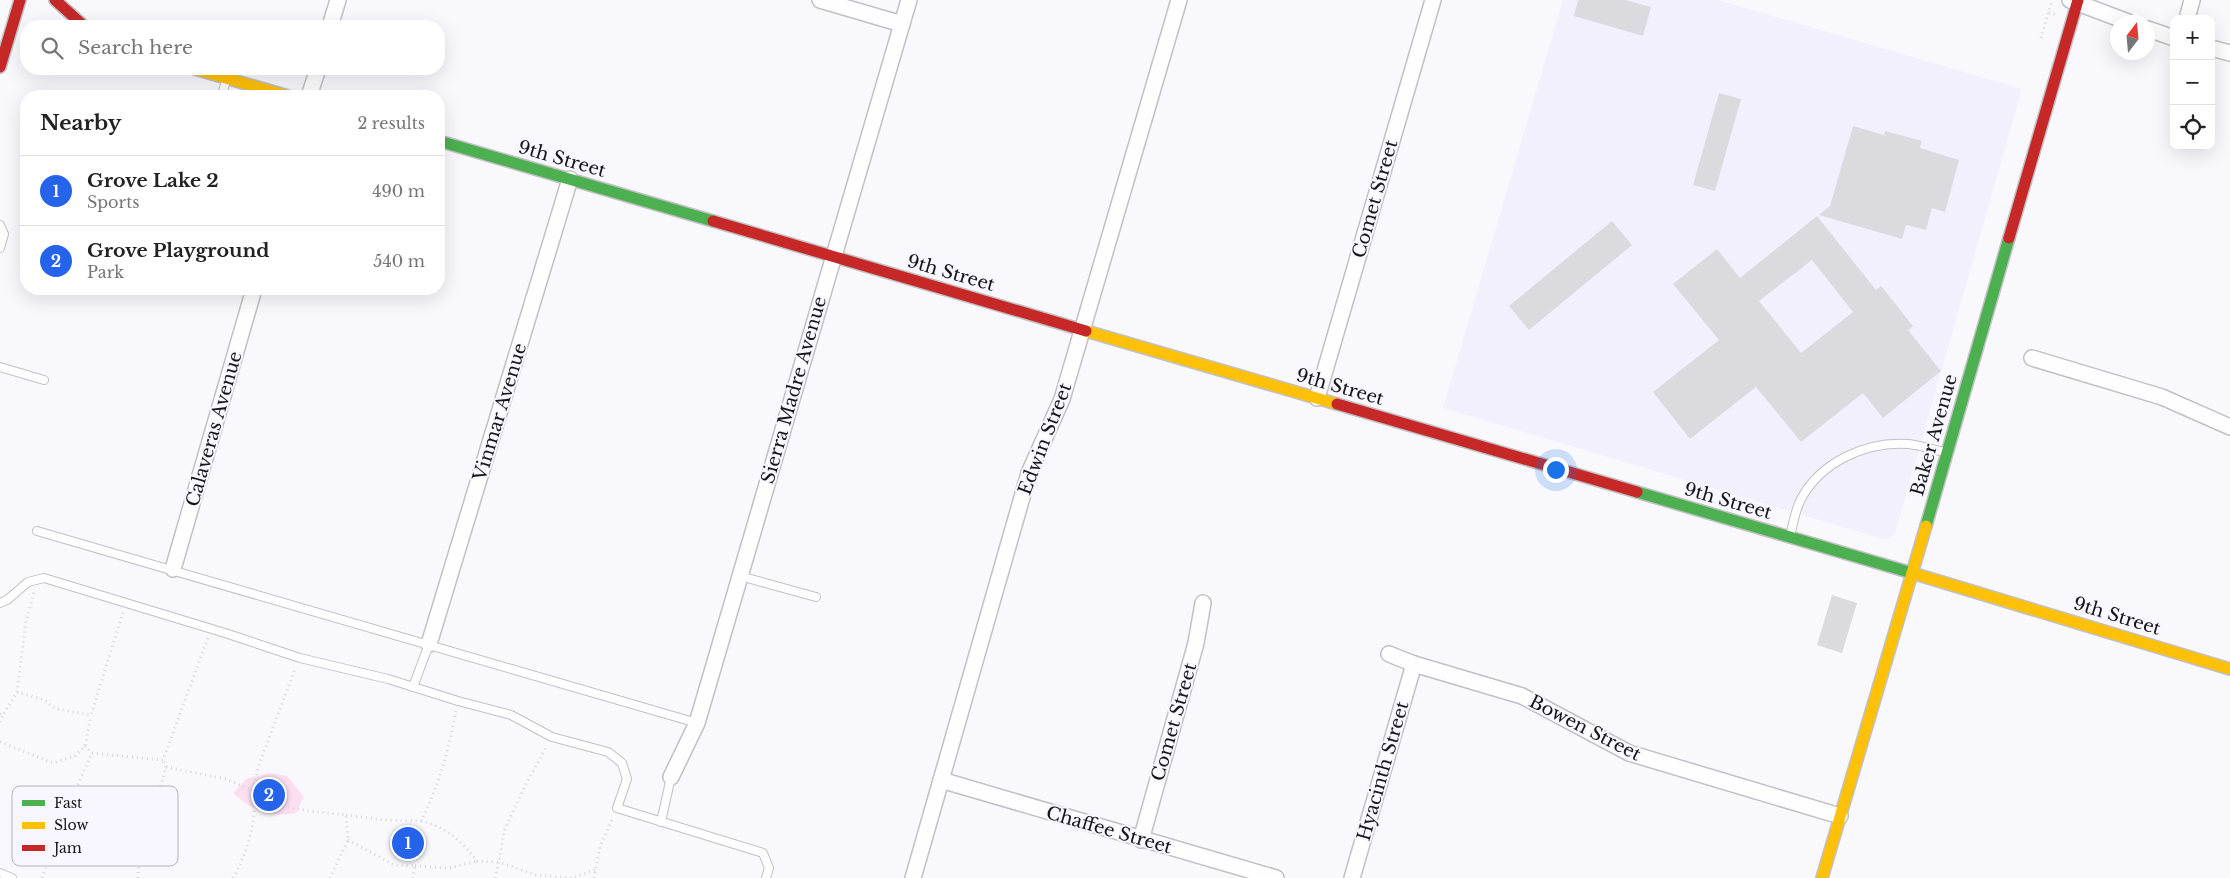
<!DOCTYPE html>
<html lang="en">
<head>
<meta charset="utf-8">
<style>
  :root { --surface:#fff; --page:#f2f2f2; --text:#222; --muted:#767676; --line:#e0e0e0; --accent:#2563eb }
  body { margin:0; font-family:"Libre Baskerville",serif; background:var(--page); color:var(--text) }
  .controls { position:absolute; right:15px; top:15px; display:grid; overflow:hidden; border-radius:10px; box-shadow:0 5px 20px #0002 }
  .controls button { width:45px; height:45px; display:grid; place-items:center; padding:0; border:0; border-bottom:1px solid var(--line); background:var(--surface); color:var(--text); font:25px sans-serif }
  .compass { position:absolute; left:2110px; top:15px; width:45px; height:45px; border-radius:50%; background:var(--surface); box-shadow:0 5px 20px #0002; rotate:16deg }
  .you { position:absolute; left:1555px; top:469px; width:18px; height:18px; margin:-12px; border:4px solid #fff; border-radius:50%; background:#1a73e8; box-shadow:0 0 0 8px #1a73e833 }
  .badge { display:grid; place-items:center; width:32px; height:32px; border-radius:50%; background:var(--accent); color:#fff; font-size:16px; font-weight:700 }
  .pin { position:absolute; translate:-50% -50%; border:2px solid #fff; box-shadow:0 1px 5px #0006 }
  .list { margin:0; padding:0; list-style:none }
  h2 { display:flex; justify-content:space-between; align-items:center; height:65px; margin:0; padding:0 20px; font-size:21px }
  h2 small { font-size:16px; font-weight:400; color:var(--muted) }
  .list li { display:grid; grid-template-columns:32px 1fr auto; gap:15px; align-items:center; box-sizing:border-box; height:70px; padding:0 20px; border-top:1px solid var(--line) }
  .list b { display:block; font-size:19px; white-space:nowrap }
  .list p { margin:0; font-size:16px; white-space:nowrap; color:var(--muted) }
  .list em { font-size:16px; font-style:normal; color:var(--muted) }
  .icon { flex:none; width:28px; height:28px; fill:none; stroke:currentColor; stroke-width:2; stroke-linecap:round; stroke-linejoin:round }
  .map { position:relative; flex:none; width:2230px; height:878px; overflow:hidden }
  .search { position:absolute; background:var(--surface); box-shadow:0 5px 20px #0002; left:20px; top:20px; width:425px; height:55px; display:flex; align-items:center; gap:12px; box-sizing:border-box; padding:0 18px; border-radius:20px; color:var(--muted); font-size:19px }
  .panel { position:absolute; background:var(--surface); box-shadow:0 5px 20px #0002; left:20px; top:90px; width:425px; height:205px; border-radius:20px }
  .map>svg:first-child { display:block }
</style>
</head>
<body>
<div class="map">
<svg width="2230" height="878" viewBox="0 0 2230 878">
  <rect width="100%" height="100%" fill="#f9f8fc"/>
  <path fill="#f2f0fd" d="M1563 0H1718L2022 89 1895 533 1890 538 1883 539 1443 408Z"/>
  <path fill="#fbdff0" d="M271 773 287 776 304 797 296 813C268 818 254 811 233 793L246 779Z"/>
  <g fill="#dbdbdf" fill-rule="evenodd">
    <path d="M1578 0H1625L1651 7 1643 36 1574 16Z"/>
    <path d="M1719 93 1741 99 1715 191 1693 185Z"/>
    <path d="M1853 126 1884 135 1885 131 1922 141 1920 148 1959 160 1945 212 1932 208 1926 230 1906 225 1902 239 1819 215 1830 206Z"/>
    <path d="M1817 216 1876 290 1881 286 1913 326 1908 330 1941 371 1883 418 1863 393 1801 442 1756 387 1690 439 1653 392 1719 340 1673 284 1717 249 1740 278ZM1812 260 1853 312 1801 353 1759 301Z"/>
    <path d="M1612 221 1632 245 1529 330 1509 306Z"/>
    <path d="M1832 595 1857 603 1842 653 1817 645Z"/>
  </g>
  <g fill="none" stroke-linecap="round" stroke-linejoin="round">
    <defs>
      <g id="lane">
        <path d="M222 96 226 80"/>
        <path d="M0 225 4 234 0 248"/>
        <path d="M0 367 44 380"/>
        <path d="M37 531 697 723"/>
        <path d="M1790 536C1793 525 1795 510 1801 499 1821 462 1866 441 1908 444 1920 445 1933 450 1945 452"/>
        <path d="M740 576 816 597"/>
        <path d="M0 603 7 600 28 582 44 578 225 633 300 658 388 679 458 701 511 715 552 737 608 752 622 763 627 779 617 808 763 853 769 868 766 878"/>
        <path d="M413 687 429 644"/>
        <path d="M661 822 671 777"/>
        <path d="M0 873 12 878"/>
      </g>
      <g id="street">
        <path d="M820 0 902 24"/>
        <path d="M2070 0 2128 22"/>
        <path d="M2187 19 2192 0"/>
        <path d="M330 26 338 0"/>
        <path d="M2148 29 2174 38"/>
        <path d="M2211 48 2230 53"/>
        <path d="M309 96 318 69"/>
        <path d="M2032 358 2162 397 2230 427"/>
        <path d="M1317 398 1433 0"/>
        <path d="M173 569 254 289"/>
        <path d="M429 644 570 179"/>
        <path d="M1389 654 1414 664 1522 696 1629 753 1840 816"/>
        <path d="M671 777 697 723 909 0"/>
        <path d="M941 780 1276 878"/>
        <path d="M1141 840 1196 643 1203 603"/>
        <path d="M913 878 1029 473 1062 399 1179 0"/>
        <path d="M1352 878 1414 664"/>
      </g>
      <g id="fast">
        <path d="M439 141 713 221"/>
        <path d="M1637 492 1912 573"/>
        <path d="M1926 526 2009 238"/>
      </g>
      <g id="slow">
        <path d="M195 69 288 96"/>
        <path d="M1086 331 1337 404"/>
        <path d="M1912 573 2230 669"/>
        <path d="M1822 878 1926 526"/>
      </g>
      <g id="jam">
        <path d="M55 0 84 26"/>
        <path d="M0 67 20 0"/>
        <path d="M713 221 1086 331"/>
        <path d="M2009 238 2078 0"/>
        <path d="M1337 404 1637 492"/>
      </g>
    </defs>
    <use href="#lane" stroke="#c1c0c4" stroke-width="10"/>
    <use href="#street" stroke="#c1c0c4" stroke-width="18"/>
    <use href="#fast" stroke="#c1c0c4" stroke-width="14"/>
    <use href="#slow" stroke="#c1c0c4" stroke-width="14"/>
    <use href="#jam" stroke="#c1c0c4" stroke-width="14"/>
    <g stroke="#d5d5d7" stroke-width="3" stroke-dasharray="1 4" stroke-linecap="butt">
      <path d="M2049 12 2056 15"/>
      <path d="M2041 38 2052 0"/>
      <path d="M17 692 44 700 56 709 91 715 123 612"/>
      <path d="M0 714 3 715 17 692 26 622 34 592"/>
      <path d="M0 722 3 715"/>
      <path d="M0 742 53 763 75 756 85 746 91 716"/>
      <path d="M85 746 92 753 163 760 208 638"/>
      <path d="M166 767 226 779 252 790 261 759 296 667"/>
      <path d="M252 790C279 811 314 811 346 815L348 840 330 878"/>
      <path d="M346 815 384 820 421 821C439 786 449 749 456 710"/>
      <path d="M421 821C448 828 460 840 477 861L499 862 504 831 526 784 547 746"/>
      <path d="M348 840 394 865 415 866 413 878"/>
      <path d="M415 866 449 868 477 861"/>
      <path d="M42 878 69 804 92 753"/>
      <path d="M138 878 140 850 153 815 166 767 163 760"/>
      <path d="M233 878C247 854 258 818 253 790"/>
      <path d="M495 878 499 862 536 875 572 878 595 870"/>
      <path d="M594 878 600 847 613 817"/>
    </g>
    <use href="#lane" stroke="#fefeff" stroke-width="8"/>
    <use href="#street" stroke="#fefeff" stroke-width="15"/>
    <use href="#fast" stroke="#4caf50" stroke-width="11"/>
    <use href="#slow" stroke="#ffc107" stroke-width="11"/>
    <use href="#jam" stroke="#c62828" stroke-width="11"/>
  </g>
  <g text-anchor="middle" stroke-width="4" stroke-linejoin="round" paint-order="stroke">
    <g font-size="18" fill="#16151a" stroke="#f8f6fe">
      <text transform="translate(562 159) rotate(16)" y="6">9th Street</text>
      <text transform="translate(1375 199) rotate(-74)" y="6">Comet Street</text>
      <text transform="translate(951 273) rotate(16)" y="6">9th Street</text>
      <text transform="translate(1340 387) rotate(16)" y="6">9th Street</text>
      <text transform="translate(794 390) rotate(-74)" y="6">Sierra Madre Avenue</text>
      <text transform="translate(500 412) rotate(-73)" y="6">Vinmar Avenue</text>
      <text transform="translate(214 429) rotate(-74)" y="6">Calaveras Avenue</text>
      <text transform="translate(1934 435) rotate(-74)" y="6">Baker Avenue</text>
      <text transform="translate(1045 439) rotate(-69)" y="6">Edwin Street</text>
      <text transform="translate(1728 501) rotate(16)" y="6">9th Street</text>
      <text transform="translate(2117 616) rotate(17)" y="6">9th Street</text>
      <text transform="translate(1174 722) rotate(-74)" y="6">Comet Street</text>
      <text transform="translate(1585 728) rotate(27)" y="6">Bowen Street</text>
      <text transform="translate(1383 771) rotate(-74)" y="6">Hyacinth Street</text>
      <text transform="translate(1109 830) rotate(16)" y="6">Chaffee Street</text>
    </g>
  </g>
  <rect x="12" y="786" width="166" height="80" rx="8" fill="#f8f6fe" stroke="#b4b2ba" stroke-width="1"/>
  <rect x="22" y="800" width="23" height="6" fill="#4caf50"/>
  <rect x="22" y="822" width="23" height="7" fill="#ffc107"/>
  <rect x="22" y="845" width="23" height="6" fill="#c62828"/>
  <g font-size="14" fill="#16151a">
    <text x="54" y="808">Fast</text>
    <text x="54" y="830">Slow</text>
    <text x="54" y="853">Jam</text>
  </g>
</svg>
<div class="controls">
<button>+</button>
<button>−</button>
<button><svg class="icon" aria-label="locate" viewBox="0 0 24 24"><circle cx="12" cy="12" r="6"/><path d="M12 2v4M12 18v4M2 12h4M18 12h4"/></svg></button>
</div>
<svg class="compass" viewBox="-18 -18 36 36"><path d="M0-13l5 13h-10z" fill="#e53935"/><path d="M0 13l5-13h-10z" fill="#767676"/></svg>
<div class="you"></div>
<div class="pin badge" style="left:408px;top:843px">1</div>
<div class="pin badge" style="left:269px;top:795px">2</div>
<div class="search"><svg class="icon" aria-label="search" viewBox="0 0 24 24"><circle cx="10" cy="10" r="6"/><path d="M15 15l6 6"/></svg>Search here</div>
<section class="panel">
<h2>Nearby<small>2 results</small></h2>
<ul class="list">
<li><span class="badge">1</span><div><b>Grove Lake 2</b><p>Sports</p></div><em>490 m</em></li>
<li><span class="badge">2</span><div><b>Grove Playground</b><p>Park</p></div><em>540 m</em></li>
</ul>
</section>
</div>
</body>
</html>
